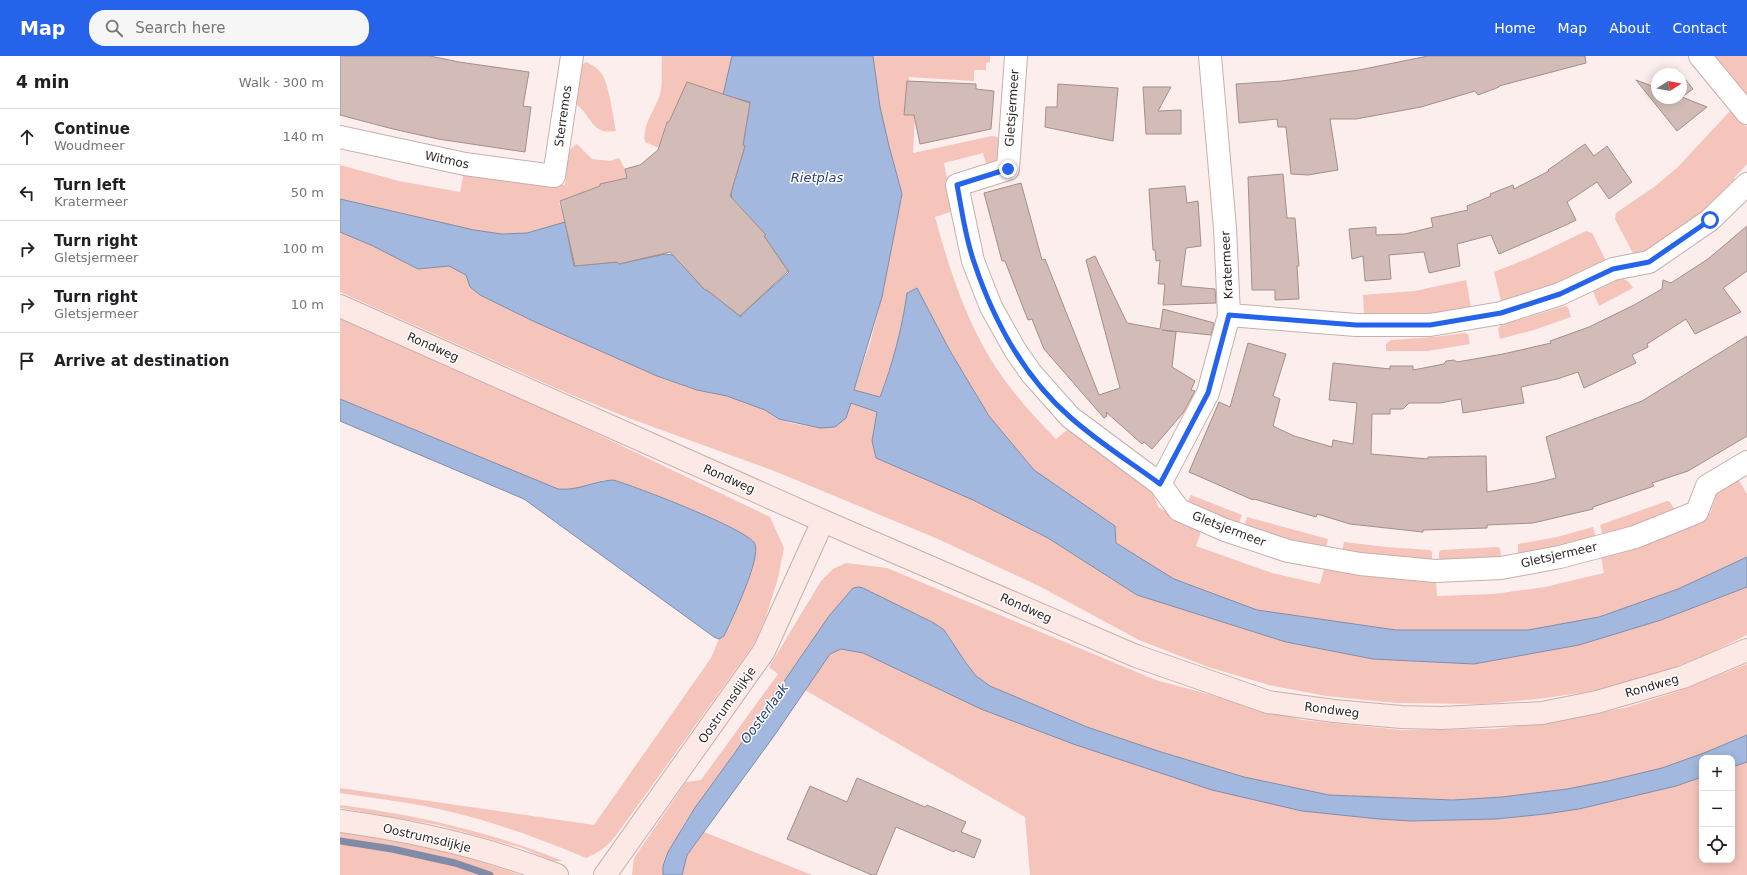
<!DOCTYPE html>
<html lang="en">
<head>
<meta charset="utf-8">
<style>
  :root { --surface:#fff; --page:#f6f6f6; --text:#202124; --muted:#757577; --line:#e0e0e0; --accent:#2563eb }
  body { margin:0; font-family:"DejaVu Sans",sans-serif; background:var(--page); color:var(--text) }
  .controls { position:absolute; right:12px; bottom:12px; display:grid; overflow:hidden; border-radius:8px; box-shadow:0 2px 10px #0003 }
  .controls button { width:36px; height:36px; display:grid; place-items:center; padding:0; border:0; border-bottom:1px solid var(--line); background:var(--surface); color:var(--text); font:20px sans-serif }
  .compass { position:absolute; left:1311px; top:12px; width:36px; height:36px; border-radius:50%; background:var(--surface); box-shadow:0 2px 10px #0003; rotate:79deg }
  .stop { position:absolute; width:12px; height:12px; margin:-9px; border:3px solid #2563eb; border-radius:50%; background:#fff }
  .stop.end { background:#2563eb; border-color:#fff; box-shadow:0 1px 4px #0008 }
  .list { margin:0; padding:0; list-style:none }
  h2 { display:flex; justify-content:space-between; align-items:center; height:52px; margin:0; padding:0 16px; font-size:17px }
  h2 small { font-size:13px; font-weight:400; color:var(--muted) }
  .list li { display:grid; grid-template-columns:26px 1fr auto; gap:12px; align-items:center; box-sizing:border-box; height:56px; padding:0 16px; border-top:1px solid var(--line) }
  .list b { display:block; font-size:15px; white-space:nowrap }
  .list p { margin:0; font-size:13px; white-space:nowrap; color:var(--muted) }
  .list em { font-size:13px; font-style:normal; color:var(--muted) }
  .icon { flex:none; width:22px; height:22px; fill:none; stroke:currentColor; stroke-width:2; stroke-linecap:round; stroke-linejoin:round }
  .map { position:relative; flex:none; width:1407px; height:819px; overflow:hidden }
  header { display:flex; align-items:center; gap:24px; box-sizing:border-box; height:56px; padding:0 20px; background:var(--accent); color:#fff }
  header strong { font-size:19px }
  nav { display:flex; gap:22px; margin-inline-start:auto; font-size:14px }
  .search { width:280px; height:36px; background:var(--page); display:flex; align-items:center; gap:10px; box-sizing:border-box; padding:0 14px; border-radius:16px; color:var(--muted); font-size:15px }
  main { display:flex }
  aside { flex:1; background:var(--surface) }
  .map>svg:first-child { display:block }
</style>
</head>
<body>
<header>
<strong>Map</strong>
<div class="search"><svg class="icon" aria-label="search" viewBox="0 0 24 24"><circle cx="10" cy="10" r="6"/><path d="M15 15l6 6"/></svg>Search here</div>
<nav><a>Home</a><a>Map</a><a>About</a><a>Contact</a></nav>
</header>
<main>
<aside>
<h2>4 min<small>Walk · 300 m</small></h2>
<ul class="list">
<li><svg class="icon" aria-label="ahead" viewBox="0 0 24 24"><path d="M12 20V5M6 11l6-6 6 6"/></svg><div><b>Continue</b><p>Woudmeer</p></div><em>140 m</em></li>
<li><svg class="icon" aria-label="left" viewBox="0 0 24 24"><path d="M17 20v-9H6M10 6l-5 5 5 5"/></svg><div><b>Turn left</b><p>Kratermeer</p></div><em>50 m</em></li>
<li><svg class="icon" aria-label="right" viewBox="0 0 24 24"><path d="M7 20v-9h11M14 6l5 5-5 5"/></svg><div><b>Turn right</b><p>Gletsjermeer</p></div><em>100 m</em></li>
<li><svg class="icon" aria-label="right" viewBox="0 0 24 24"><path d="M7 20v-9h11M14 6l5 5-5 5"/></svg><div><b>Turn right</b><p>Gletsjermeer</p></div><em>10 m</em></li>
<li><svg class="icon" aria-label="arrive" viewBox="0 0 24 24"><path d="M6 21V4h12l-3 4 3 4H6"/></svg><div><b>Arrive at destination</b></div></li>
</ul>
</aside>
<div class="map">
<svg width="1407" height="819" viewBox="0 0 1407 819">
  <rect width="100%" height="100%" fill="#fceeec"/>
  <g fill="#f5c4bb">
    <path d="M322 0H392L383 39 347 27 329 66H326L319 92 305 86C302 68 315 55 320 38 323 27 321 12 322 0Z"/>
    <path d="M533 0H650V6L646 7V14H634V25L569 21 568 56 575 57 573 97 652 80 664 82C661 94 661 106 647 110L643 97 604 107 613 155 595 161C611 220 630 277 666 326 681 346 698 365 716 383L732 370 811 433 819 452 862 473 856 490 932 517 980 528 984 513 1096 524 1097 540 1154 538 1205 531 1264 517 1261 502 1262 499 1318 480 1370 457 1378 433 1398 423 1407 438V501L1338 533 1259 561 1188 574H1056L917 554 834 523 776 487 775 470 694 414 649 360 610 295 577 232 567 237C562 274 553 308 539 342L514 334 530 287 542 241 562 138 549 90 540 51Z"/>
    <path d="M1368 0H1407V47Z"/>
    <path d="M246 6C252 9 257 11 261 17 269 27 273 61 276 75 257 78 254 69 244 56 241 51 236 51 235 44 234 34 238 20 240 10Z"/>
    <path d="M1390 55 1407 71V108L1394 122 1399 128 1305 201H1295L1275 163 1276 157 1314 131 1337 112Z"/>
    <path d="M237 88 252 103 270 105 279 102 285 113 287 122 260 128V130L219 146 225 166 187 177 162 178 134 174 0 143V109L59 125 120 136 124 117 225 129C227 117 224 93 237 88Z"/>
    <path d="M1246 175 1252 177 1266 205 1263 211 1163 247 1161 245 1154 216 1192 201Z"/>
    <path d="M0 176 33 190 78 213 109 210 126 219 130 231 140 239 195 266 317 320 357 334 387 340 425 354 439 363 451 367 480 372 495 371 511 347 537 356 532 385 536 402 633 444 708 482 797 539 946 586 1033 603 1134 608 1239 589 1321 564 1407 531V579L1366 599 1312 620 1254 635 1198 643 1143 648 1056 647 986 640 929 629 868 611 799 584 699 530 598 483 437 416 286 361 227 337 0 236Z"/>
    <path d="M1273 222C1283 222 1288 223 1293 232L1259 250 1252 233Z"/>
    <path d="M1126 224 1131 251 1086 261 1024 259 1023 239 1075 235Z"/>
    <path d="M1225 250 1228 251 1231 261 1194 274 1160 283 1158 272 1161 269Z"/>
    <path d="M0 263 228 364 430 461 444 492 438 522 426 561 414 588 277 778C268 790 260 796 246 802 199 782 149 764 99 753 67 746 33 742 0 737V732L254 769 371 602 379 583 384 580C392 563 420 504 415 488 411 475 282 423 266 424 254 425 242 433 231 434 227 435 222 434 219 434L0 343Z"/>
    <path d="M1125 277 1128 278 1130 288 1088 295H1046V288L1051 284 1093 281Z"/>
    <path d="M851 439 902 459 898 469 847 448Z"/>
    <path d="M1327 445 1330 446 1335 454 1299 469 1263 481 1260 469Z"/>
    <path d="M907 461 988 483 986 492 948 485 904 471Z"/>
    <path d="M1253 471 1256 483 1178 499V488L1217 481Z"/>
    <path d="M1004 486 1046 491 1090 494 1092 496V505L1002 495Z"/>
    <path d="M1158 491 1160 492 1161 501 1099 505V496L1101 494Z"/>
    <path d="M506 507 547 512 816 624 962 664 1061 674 1154 673 1225 664 1288 651 1336 636 1407 608V679L1364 697 1322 712 1268 725 1227 733 1162 741 1113 744 989 739 904 721 818 695 747 671 650 630 636 620 626 607 604 574 594 567 523 532H513L489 560 394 698 354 753 342 771 323 817V819H292L294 802 346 726 361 724 438 618 429 611 481 525 493 513Z"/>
    <path d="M501 593 523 597 641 653 736 689 962 755 1039 763 1071 765 1156 763 1205 758 1239 753 1336 730 1362 721V804H1392V711L1407 706V819H690L685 761 465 634 490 598Z"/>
    <path d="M0 749C77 759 151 776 223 805H213L182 792 98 769 0 752Z"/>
    <path d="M0 776C61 786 122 797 180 819H0Z"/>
    <path d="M364 776 472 819H342L347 799Z"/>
  </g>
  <g fill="#a3b8df" stroke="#808ca7">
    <path d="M392 0H533L540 51 549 90 562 138 542 241 514 334 540 341C553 307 562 273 567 237L577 232 610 295 649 360 694 414 775 470 776 487 834 523 917 554 1056 574H1188L1259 561 1338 533 1407 501V531L1321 564 1239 589 1134 608 1033 603 946 586 797 539 708 482 633 444 536 402 532 385 537 356 511 347 506 362 495 371 480 372 439 363 425 354 387 340 357 334 317 320 195 266 140 239 130 231 126 219 109 210 78 213 33 190 0 176V143L134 174 162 178 187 177 225 166 234 210 277 206 279 208 325 198 333 199 365 234H367L401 261V259L449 216 424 180 425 178 392 144 391 136 405 90 403 89 410 46 383 39Z"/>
    <path d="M0 343 218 433C239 435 253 425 273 424 292 429 410 474 415 488 421 503 392 563 384 580L379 583 374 581 184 443 0 365Z"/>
    <path d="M519 531 523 532 594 567 604 574 626 607 636 620 650 630 747 671 818 695 904 721 989 739 1113 744 1162 741 1227 733 1268 725 1322 712 1364 697 1407 679V706L1392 711V702H1362V721L1336 730 1239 753 1205 758 1156 763 1071 765 1039 763 962 755 872 734 736 689 641 653 523 597 501 593 490 598 434 680 347 799 342 819H323V810L328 796 354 753 394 698 489 560 513 532Z"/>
  </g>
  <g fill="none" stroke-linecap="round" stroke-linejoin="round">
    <path stroke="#808ca7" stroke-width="7" d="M0 785 52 793 115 807 150 819"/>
  </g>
  <g fill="#d3bcb8" stroke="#a38e8a">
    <path d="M0 0H90L119 6 189 16 183 50 191 51 185 96 98 83 53 73 0 59Z"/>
    <path d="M1088 0H1245L1246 7 1159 30V31L1138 39 1135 35 1081 51 1016 63H990L998 114 968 119 951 118 946 71H938L937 63 899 67 896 28 942 25 1019 14Z"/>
    <path d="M1339 15 1353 33 1342 41 1367 51 1337 75 1296 24 1317 32V42H1341V18H1335Z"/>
    <path d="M567 25 636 28V33L654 35 651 73 580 88 574 59H564Z"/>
    <path d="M347 26 410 47 403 89 405 90 390 140 426 179 424 180 448 215 400 260 367 234H365L330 196 279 208 277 206 235 210 220 145 260 130V128L287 122 285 113 300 109 318 94 327 66H329Z"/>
    <path d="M718 28 778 32 773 85 705 71 706 51H717Z"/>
    <path d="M803 31H831L818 55 841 54V78H806Z"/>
    <path d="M1245 88 1254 100 1267 90 1292 126 1269 143 1257 126 1227 146 1236 164 1226 169 1159 198 1151 179 1117 188 1120 210 1089 217 1084 196 1049 199 1051 223 1025 225 1023 200 1012 203 1009 173 1036 171V179L1065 178 1093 171 1091 162 1128 154 1127 150 1151 140 1150 138 1173 129 1174 133 1209 115 1208 114Z"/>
    <path d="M943 118 947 162H955L959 210H957L959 243 935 244V234H912L908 121Z"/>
    <path d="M681 127 702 204 705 203 759 339 780 332 746 204 755 200 787 267 820 273 823 253 874 267 871 279 822 274 836 276 832 311 855 325 851 334 855 335 843 357 812 393 804 386 802 388 766 356 767 360 764 362 704 293 692 263 688 264 665 205H662L644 137Z"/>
    <path d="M845 130 847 147 858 145 861 190 846 192 841 230 875 233 876 247 823 249 825 228H818L820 204 816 205 815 194H813L809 133Z"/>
    <path d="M1407 170V215L1383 232 1401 256 1355 278 1346 263 1307 288 1308 291 1292 299 1296 307 1244 332 1238 316 1217 323 1181 331 1184 347 1123 357 1121 343 1100 347H1069L1063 353H1050V358H1032L1031 398 1088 403V401L1146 400 1147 436 1196 427 1216 422 1206 381 1302 345 1407 280V380L1348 415 1312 427 1314 430 1253 451V453L1193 467 1147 469V472L1083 474V476L1010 468 977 458 976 461 914 443 913 444 849 416 879 346 890 351 908 287 946 298 933 340 940 343 933 370 954 380 992 391 993 384 1013 388 1017 347 989 344 993 307 1050 313V310H1073V314L1104 308 1106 305 1114 304 1117 306 1163 298 1211 287 1210 285 1249 271 1294 249 1322 233 1323 224 1331 227 1368 203Z"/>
    <path d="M517 722 585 751 587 749 626 766 621 776 641 784 634 802 615 794 614 796 556 771 536 819H532L447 783 470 730 507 746Z"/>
  </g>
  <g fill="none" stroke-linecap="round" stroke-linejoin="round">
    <defs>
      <g id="street">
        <path d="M676 0 668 113 617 129 633 205 651 251 675 294 691 317 730 361 820 428 839 454 885 474 948 495 1020 508 1095 515 1161 512 1220 501 1295 481 1357 456 1367 430 1407 406"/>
        <path d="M1360 0 1407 57"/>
        <path d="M0 81 125 108 214 120 232 0"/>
        <path d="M889 259 1016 269H1090L1161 257 1220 238 1273 213 1309 206 1370 164 1407 128"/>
        <path d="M820 428 868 337 889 259 885 172 870 0"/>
      </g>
      <g id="secondary">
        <path d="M0 250 483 465 796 600 928 646 994 655 1061 661 1102 662 1202 657 1257 646 1343 621 1407 594"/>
        <path d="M0 765C74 775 148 792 217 819"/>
        <path d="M265 819 424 595 483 465"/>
      </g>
    </defs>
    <use href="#street" stroke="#c6b0ac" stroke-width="24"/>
    <use href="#secondary" stroke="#c6b0ac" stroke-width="24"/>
    <use href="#street" stroke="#fff" stroke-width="22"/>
    <use href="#secondary" stroke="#fce8e4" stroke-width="22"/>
  </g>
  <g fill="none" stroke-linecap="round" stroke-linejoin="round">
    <path stroke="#2563eb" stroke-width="5" d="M668 113 617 129C622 154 625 181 634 206 653 263 684 321 730 361 758 386 790 406 820 428L868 337 889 259 1016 269H1090L1161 257 1220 238 1273 213 1309 206 1370 164"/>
  </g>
  <g text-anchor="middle" stroke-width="3" stroke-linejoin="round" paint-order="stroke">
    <g font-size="12" fill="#2e2624" stroke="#fff">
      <text transform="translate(672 52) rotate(-86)" y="4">Gletsjermeer</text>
      <text transform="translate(223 60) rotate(-82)" y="4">Sterremos</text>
      <text transform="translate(107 104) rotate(12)" y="4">Witmos</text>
      <text transform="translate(887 209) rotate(-93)" y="4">Kratermeer</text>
      <text transform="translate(93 291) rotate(24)" y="4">Rondweg</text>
      <text transform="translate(389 423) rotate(24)" y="4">Rondweg</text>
      <text transform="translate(889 473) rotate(21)" y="4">Gletsjermeer</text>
      <text transform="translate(1219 499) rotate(-13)" y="4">Gletsjermeer</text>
      <text transform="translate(686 552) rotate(24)" y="4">Rondweg</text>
      <text transform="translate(1312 630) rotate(-16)" y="4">Rondweg</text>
      <text transform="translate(387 649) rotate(-55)" y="4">Oostrumsdijkje</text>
      <text transform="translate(992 654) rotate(7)" y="4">Rondweg</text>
      <text transform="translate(87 782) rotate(13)" y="4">Oostrumsdijkje</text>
    </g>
    <g font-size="13" font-style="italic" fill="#284073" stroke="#fff">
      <text x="477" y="126">Rietplas</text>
      <text transform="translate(424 657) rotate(-54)" y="5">Oosterlaak</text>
    </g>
  </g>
</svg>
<div class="controls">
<button>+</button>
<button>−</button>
<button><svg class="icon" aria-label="locate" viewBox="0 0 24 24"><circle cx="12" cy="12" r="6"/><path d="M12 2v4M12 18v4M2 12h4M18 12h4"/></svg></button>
</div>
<svg class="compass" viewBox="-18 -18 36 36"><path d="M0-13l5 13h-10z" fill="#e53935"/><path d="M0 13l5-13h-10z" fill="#757577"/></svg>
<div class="stop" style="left:1370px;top:164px"></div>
<div class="stop end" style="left:668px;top:113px"></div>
</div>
</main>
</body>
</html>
